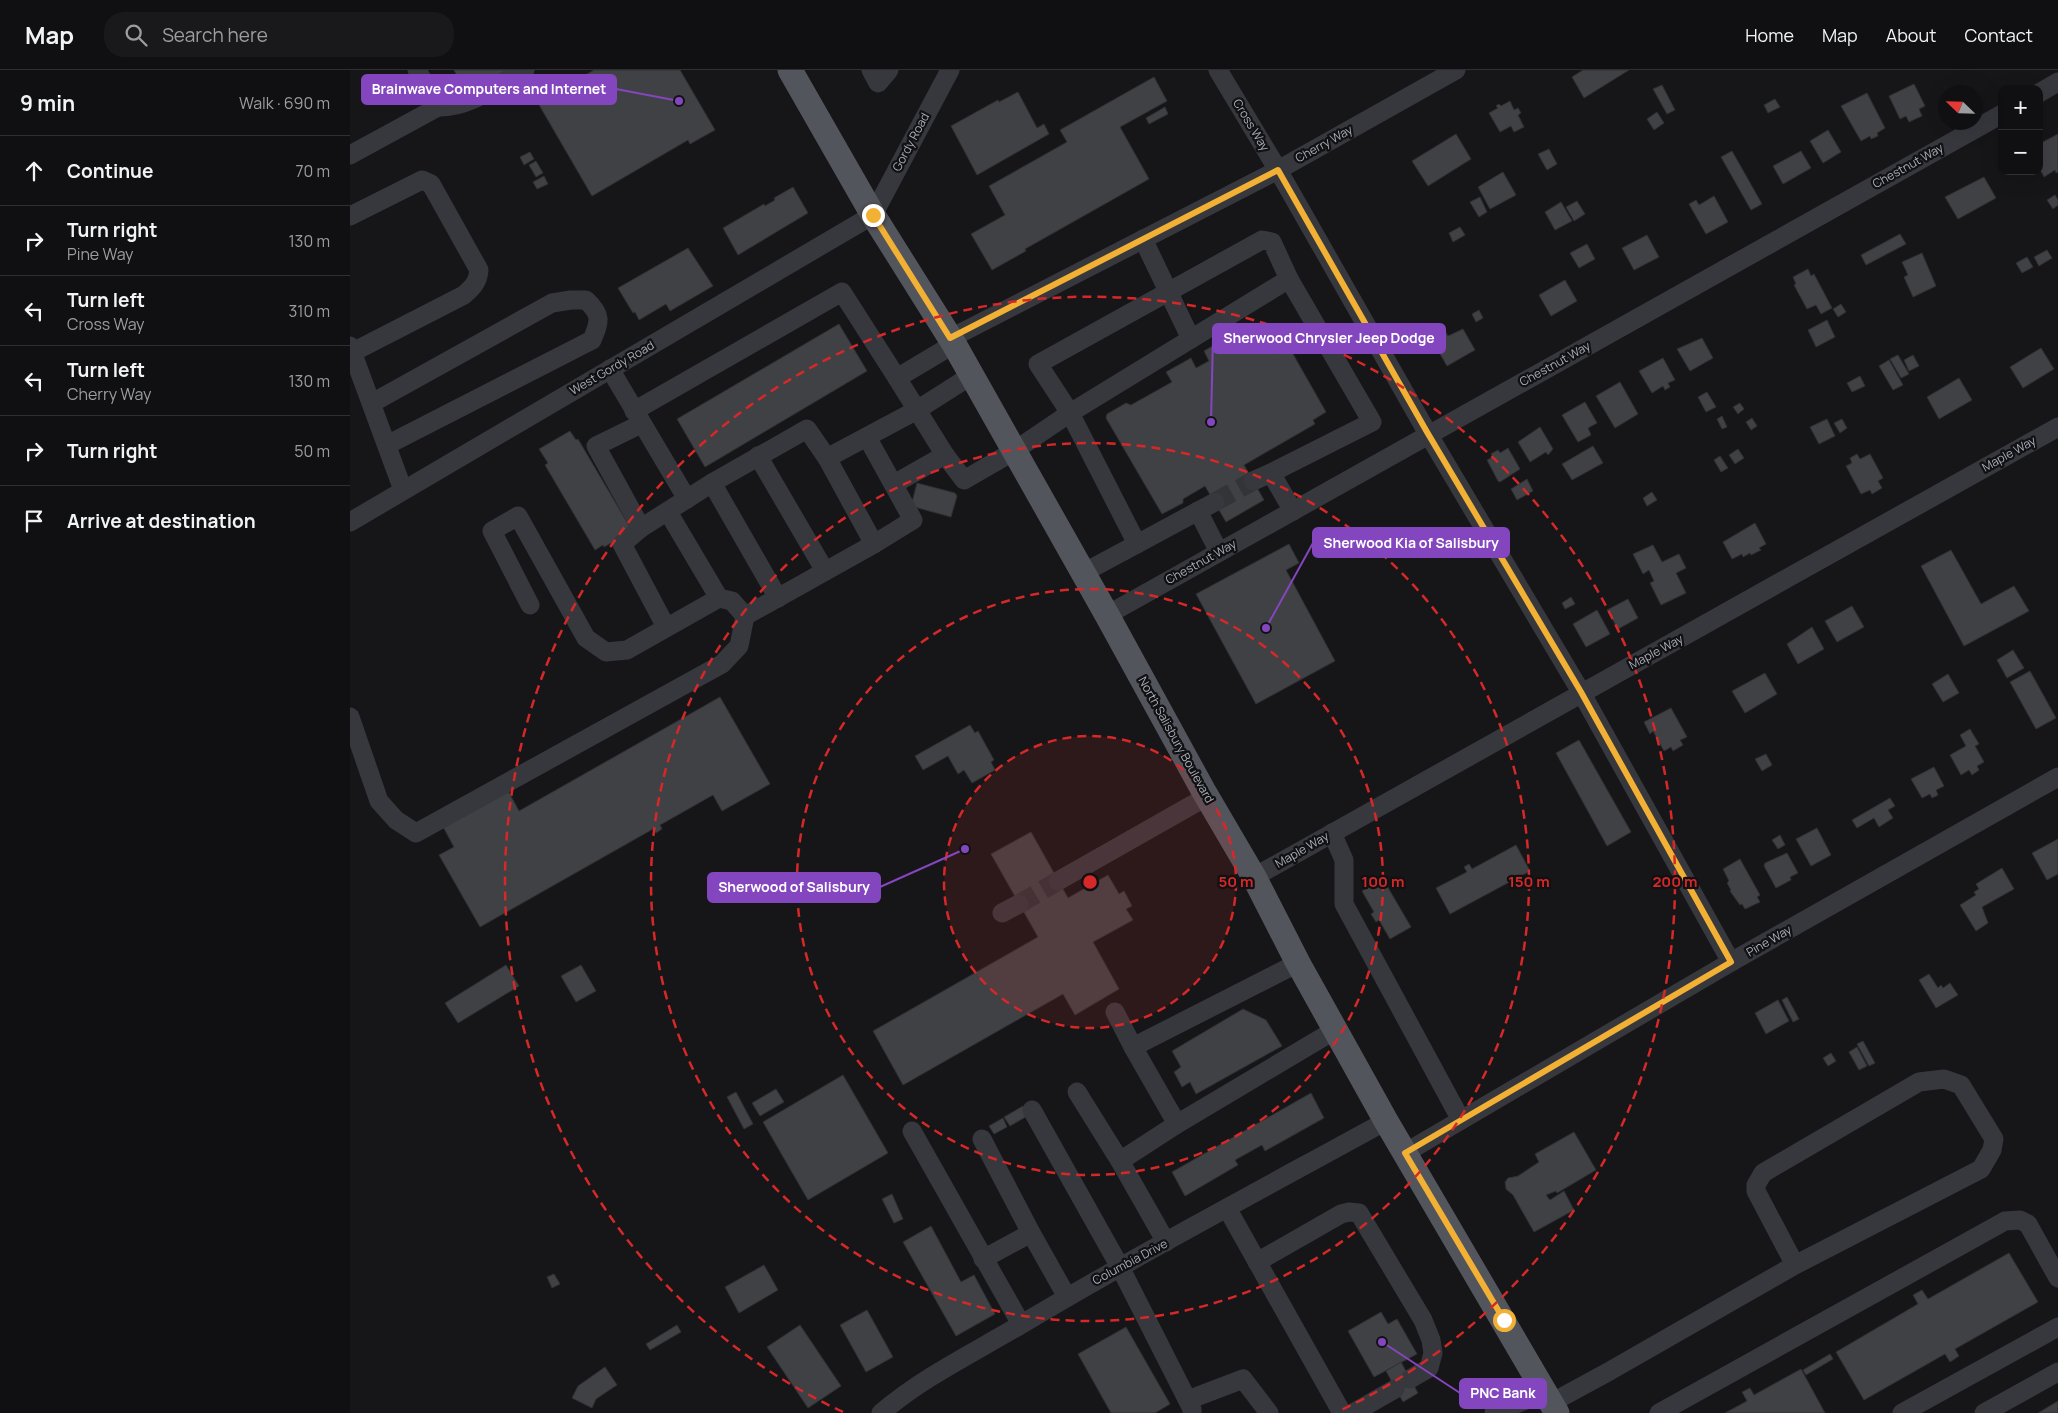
<!DOCTYPE html>
<html lang="en">
<head>
<meta charset="utf-8">
<style>
  :root { --surface:#101012; --page:#19191b; --text:#f1f3f6; --muted:#9c9d9f; --line:#303032 }
  body { margin:0; font-family:Manrope,sans-serif; background:var(--page); color:var(--text) }
  .controls { position:absolute; right:15px; top:15px; display:grid; overflow:hidden; border-radius:10px; box-shadow:0 5px 20px #0002 }
  .controls button { width:45px; height:45px; display:grid; place-items:center; padding:0; border:0; border-bottom:1px solid var(--line); background:var(--surface); color:var(--text); font:25px sans-serif }
  .compass { position:absolute; left:1588px; top:15px; width:45px; height:45px; border-radius:50%; background:var(--surface); box-shadow:0 5px 20px #0002; rotate:293deg }
  .stop { position:absolute; width:15px; height:15px; margin:-11px; border:4px solid #f2b134; border-radius:50%; background:#fff }
  .stop.end { background:#f2b134; border-color:#fff; box-shadow:0 1px 5px #0008 }
  .list { margin:0; padding:0; list-style:none }
  h2 { display:flex; justify-content:space-between; align-items:center; height:65px; margin:0; padding:0 20px; font-size:21px }
  h2 small { font-size:16px; font-weight:400; color:var(--muted) }
  .list li { display:grid; grid-template-columns:32px 1fr auto; gap:15px; align-items:center; box-sizing:border-box; height:70px; padding:0 20px; border-top:1px solid var(--line) }
  .list b { display:block; font-size:19px; white-space:nowrap }
  .list p { margin:0; font-size:16px; white-space:nowrap; color:var(--muted) }
  .list em { font-size:16px; font-style:normal; color:var(--muted) }
  .icon { flex:none; width:28px; height:28px; fill:none; stroke:currentColor; stroke-width:2; stroke-linecap:round; stroke-linejoin:round }
  .map { position:relative; flex:none; width:1708px; height:1343px; overflow:hidden }
  header { display:flex; align-items:center; gap:30px; box-sizing:border-box; height:70px; padding:0 25px; background:var(--surface); border-bottom:1px solid var(--line) }
  header strong { font-size:24px }
  nav { display:flex; gap:28px; margin-inline-start:auto; font-size:18px }
  .search { width:350px; height:45px; background:var(--page); display:flex; align-items:center; gap:12px; box-sizing:border-box; padding:0 18px; border-radius:20px; color:var(--muted); font-size:19px }
  main { display:flex }
  aside { flex:1; background:var(--surface) }
  .map>svg:first-child { display:block }
</style>
</head>
<body>
<header>
<strong>Map</strong>
<div class="search"><svg class="icon" aria-label="search" viewBox="0 0 24 24"><circle cx="10" cy="10" r="6"/><path d="M15 15l6 6"/></svg>Search here</div>
<nav><a>Home</a><a>Map</a><a>About</a><a>Contact</a></nav>
</header>
<main>
<aside>
<h2>9 min<small>Walk · 690 m</small></h2>
<ul class="list">
<li><svg class="icon" aria-label="ahead" viewBox="0 0 24 24"><path d="M12 20V5M6 11l6-6 6 6"/></svg><div><b>Continue</b></div><em>70 m</em></li>
<li><svg class="icon" aria-label="right" viewBox="0 0 24 24"><path d="M7 20v-9h11M14 6l5 5-5 5"/></svg><div><b>Turn right</b><p>Pine Way</p></div><em>130 m</em></li>
<li><svg class="icon" aria-label="left" viewBox="0 0 24 24"><path d="M17 20v-9H6M10 6l-5 5 5 5"/></svg><div><b>Turn left</b><p>Cross Way</p></div><em>310 m</em></li>
<li><svg class="icon" aria-label="left" viewBox="0 0 24 24"><path d="M17 20v-9H6M10 6l-5 5 5 5"/></svg><div><b>Turn left</b><p>Cherry Way</p></div><em>130 m</em></li>
<li><svg class="icon" aria-label="right" viewBox="0 0 24 24"><path d="M7 20v-9h11M14 6l5 5-5 5"/></svg><div><b>Turn right</b></div><em>50 m</em></li>
<li><svg class="icon" aria-label="arrive" viewBox="0 0 24 24"><path d="M6 21V4h12l-3 4 3 4H6"/></svg><div><b>Arrive at destination</b></div></li>
</ul>
</aside>
<div class="map">
<svg width="1708" height="1343" viewBox="0 0 1708 1343">
  <rect width="100%" height="100%" fill="#161618"/>
  <g fill="#404145" stroke="#303034">
    <path d="M104 0H157L116 23Z"/>
    <path d="M244 0H330L365 60 340 74 338 70 242 126 188 33Z"/>
    <path d="M1233 0H1279L1234 28 1222 7Z"/>
    <path d="M804 7 817 31 770 57 799 109 675 179 676 181 642 200 621 164 655 145 639 116 717 72 710 60Z"/>
    <path d="M1564 14 1575 36 1569 39 1572 46 1559 52 1556 46 1550 49 1539 26Z"/>
    <path d="M1312 15 1325 40 1317 44 1303 19Z"/>
    <path d="M668 22 687 58 694 54 699 64 627 105 601 56 648 30 649 32Z"/>
    <path d="M1517 23 1535 58 1527 63 1528 66 1521 69 1520 66 1511 71 1491 36Z"/>
    <path d="M1425 29 1430 37 1418 43 1414 35Z"/>
    <path d="M1160 31 1164 40 1168 38 1171 43 1168 45 1174 57 1164 62 1161 56 1150 62 1139 43 1148 38 1146 36 1149 34 1151 36Z"/>
    <path d="M815 37 818 44 799 54 796 48Z"/>
    <path d="M1307 42 1314 53 1304 60 1297 49Z"/>
    <path d="M1478 60 1491 82 1473 93 1460 71Z"/>
    <path d="M1106 64 1121 89 1078 116 1062 91Z"/>
    <path d="M1708 64V102L1706 103 1705 100 1694 107 1691 101 1684 104 1683 101H1689V74Z"/>
    <path d="M1199 79 1207 94 1197 100 1188 84Z"/>
    <path d="M1382 81 1412 134 1401 140 1371 87Z"/>
    <path d="M1451 81 1461 98 1433 114 1423 96Z"/>
    <path d="M180 82 184 89 174 95 170 87Z"/>
    <path d="M186 91 193 103 186 107 179 95Z"/>
    <path d="M1153 102 1166 125 1140 139 1128 117Z"/>
    <path d="M194 106 198 114 187 119 183 112Z"/>
    <path d="M1634 107 1646 128 1608 149 1595 127Z"/>
    <path d="M443 117 458 143 388 185 373 158 414 134 415 136 425 130 424 128Z"/>
    <path d="M1705 125 1708 130V135L1703 139 1697 130Z"/>
    <path d="M1364 126 1378 152 1356 164 1339 134 1346 130 1349 135Z"/>
    <path d="M1130 127 1137 142 1129 147 1120 132Z"/>
    <path d="M1227 131 1235 144 1224 151 1216 137Z"/>
    <path d="M1211 132 1222 151 1205 160 1195 142Z"/>
    <path d="M1110 157 1115 165 1103 172 1099 163Z"/>
    <path d="M1550 164 1556 174 1516 195 1511 185Z"/>
    <path d="M1297 165 1309 187 1284 200 1272 178Z"/>
    <path d="M1237 174 1245 189 1229 198 1220 183Z"/>
    <path d="M338 178 363 216 320 241 316 234 289 250 285 242 283 243 268 218Z"/>
    <path d="M1697 180 1702 188 1689 196 1684 187Z"/>
    <path d="M1572 183 1586 216 1563 227 1554 207 1558 205 1552 192Z"/>
    <path d="M1677 187 1683 197 1672 203 1666 193Z"/>
    <path d="M1458 199 1461 206 1464 204 1482 238 1471 244 1466 235 1457 239 1444 215 1446 214 1443 207Z"/>
    <path d="M1215 210 1227 231 1201 246 1189 225Z"/>
    <path d="M1491 234 1496 242 1488 247 1483 239Z"/>
    <path d="M1129 240 1133 248 1126 252 1122 244Z"/>
    <path d="M1477 250 1485 267 1466 277 1458 260Z"/>
    <path d="M908 253 926 284 939 277 976 342 963 350 965 354 894 395 914 430 876 452 855 416 833 429V433L812 444 756 348 757 344 776 333 781 335 822 312 816 302 841 288 846 298 859 291 854 281 892 259 893 262Z"/>
    <path d="M489 254 517 301 355 397 327 349Z"/>
    <path d="M1094 259 1098 266 1113 259 1125 280 1097 296 1085 275 1089 272 1085 264Z"/>
    <path d="M1352 268 1363 288 1340 301 1327 279Z"/>
    <path d="M1691 278 1704 299 1673 318 1660 297Z"/>
    <path d="M1548 285 1559 304 1551 308 1540 289Z"/>
    <path d="M1563 285 1569 296 1559 301 1554 290Z"/>
    <path d="M1313 288 1325 310 1318 313 1320 317 1315 320 1313 316 1302 323 1289 301Z"/>
    <path d="M1539 290 1553 315 1543 320 1529 296Z"/>
    <path d="M1510 306 1515 316 1502 322 1497 313Z"/>
    <path d="M1609 308 1622 330 1589 349 1577 327Z"/>
    <path d="M1270 312 1288 344 1265 358 1246 326Z"/>
    <path d="M1357 322 1366 337 1356 342 1348 327Z"/>
    <path d="M1235 332 1247 353 1238 358 1241 365 1228 372 1212 345Z"/>
    <path d="M1390 333 1394 339 1388 344 1383 337Z"/>
    <path d="M1372 346 1377 357 1372 359 1367 349Z"/>
    <path d="M1402 348 1407 356 1401 360 1396 352Z"/>
    <path d="M1477 349 1485 366 1469 374 1460 357Z"/>
    <path d="M1492 349 1497 358 1490 363 1484 353Z"/>
    <path d="M1190 357 1203 379 1198 385 1196 382 1180 392 1168 372Z"/>
    <path d="M220 361 226 370 228 369 281 459 274 466 254 477 253 475 245 480 195 395 198 393 189 379Z"/>
    <path d="M1243 376 1253 393 1222 410 1212 394Z"/>
    <path d="M1158 378 1170 399 1150 412 1148 411 1137 390 1143 387 1141 384 1148 380 1150 383Z"/>
    <path d="M1388 379 1394 388 1385 394 1379 385Z"/>
    <path d="M1507 384 1510 389 1520 384 1533 408 1528 411 1532 418 1522 424 1520 420 1511 424 1496 396 1502 393 1500 388Z"/>
    <path d="M1370 386 1378 398 1371 402 1364 390Z"/>
    <path d="M1177 409 1183 421 1167 430 1161 419Z"/>
    <path d="M567 413 605 423 607 426 601 447 561 436Z"/>
    <path d="M1302 422 1307 430 1297 436 1293 428Z"/>
    <path d="M1405 453 1416 474 1409 478 1411 480 1401 485 1400 483 1393 487 1392 484 1382 489 1373 472Z"/>
    <path d="M939 474 949 493 936 500 985 591 906 634 846 524Z"/>
    <path d="M1303 475 1312 492 1329 484 1336 498 1326 503 1336 523 1311 535 1300 513 1304 511 1299 500 1293 504 1283 484Z"/>
    <path d="M1601 480 1631 534 1664 516 1679 541 1614 576 1571 496Z"/>
    <path d="M1221 527 1225 534 1215 539 1212 533Z"/>
    <path d="M1278 529 1288 548 1268 559 1257 540Z"/>
    <path d="M1502 536 1514 557 1487 572 1475 551Z"/>
    <path d="M1247 540 1260 564 1236 577 1223 554Z"/>
    <path d="M1462 557 1474 579 1448 594 1437 574Z"/>
    <path d="M1663 580 1674 598 1657 608 1647 590Z"/>
    <path d="M1680 601 1706 648 1686 659 1660 612Z"/>
    <path d="M1415 603 1427 624 1395 643 1382 621Z"/>
    <path d="M1598 604 1609 623 1593 632 1582 614Z"/>
    <path d="M370 627 420 714 372 741 363 725 310 755 312 759 306 763 303 759 130 857 89 785 104 777 91 753 156 717 169 741Z"/>
    <path d="M1321 638 1337 667 1330 670 1333 675 1323 681 1321 677 1314 681 1303 661 1300 664 1294 652Z"/>
    <path d="M620 655 625 663 628 661 644 690 641 692 645 700 622 713 614 700 608 704 598 686 573 700 565 686Z"/>
    <path d="M1620 659 1629 674 1625 676 1634 692 1627 696 1629 700 1622 705 1619 700 1611 705 1600 685 1616 676 1610 665Z"/>
    <path d="M1229 670 1281 762 1257 776 1206 683Z"/>
    <path d="M1416 684 1422 695 1412 701 1405 689Z"/>
    <path d="M1584 697 1594 716 1586 720 1588 725 1582 728 1580 724 1572 728 1561 709Z"/>
    <path d="M1540 728 1545 736 1538 740 1543 748 1529 757 1524 748 1507 758 1502 750Z"/>
    <path d="M1467 758 1481 785 1461 796 1446 769Z"/>
    <path d="M681 762 718 828 758 805 769 824 774 821 782 836 776 839 783 850 743 872 769 919 725 945 713 924 553 1015 523 961 688 867 641 784Z"/>
    <path d="M1430 765 1435 775 1428 779 1422 770Z"/>
    <path d="M1708 769V804L1697 810 1682 783Z"/>
    <path d="M1166 775 1180 801 1100 844 1086 818 1117 802 1114 797 1119 794 1122 799Z"/>
    <path d="M1437 783 1448 803 1440 807 1441 810 1426 818 1414 796 1415 793Z"/>
    <path d="M1390 789 1410 825 1407 827 1410 832 1395 839 1392 834 1390 835 1380 821 1381 820 1377 813 1379 811 1373 799Z"/>
    <path d="M1652 798 1664 819 1632 837 1638 853 1626 861 1610 835 1626 825 1624 822 1629 819 1626 814Z"/>
    <path d="M1033 809 1061 857 1040 869 1029 850 1026 852 1021 844 1024 842 1012 821Z"/>
    <path d="M156 895 169 916 108 953 95 933Z"/>
    <path d="M231 895 246 921 226 932 211 906Z"/>
    <path d="M1579 904 1588 918 1591 915 1593 918 1600 913 1608 925 1586 938 1569 910Z"/>
    <path d="M1437 927 1449 949 1443 952 1432 930Z"/>
    <path d="M1428 930 1439 951 1416 964 1405 943Z"/>
    <path d="M893 939 916 950 932 976 846 1024 840 1012 832 1017 824 1002 831 997 822 981Z"/>
    <path d="M1513 971 1525 993 1519 996 1507 974Z"/>
    <path d="M1507 977 1517 996 1509 1000 1499 982Z"/>
    <path d="M1481 983 1486 991 1478 996 1473 988Z"/>
    <path d="M493 1005 538 1083 458 1130 413 1052Z"/>
    <path d="M426 1019 434 1032 410 1046 402 1033Z"/>
    <path d="M386 1022 403 1054 394 1059 377 1027Z"/>
    <path d="M961 1023 974 1048 915 1081 912 1075 885 1090 888 1095 835 1126 822 1102Z"/>
    <path d="M673 1036 679 1045 660 1056 654 1047Z"/>
    <path d="M653 1048 657 1057 644 1064 639 1056Z"/>
    <path d="M1224 1062 1246 1100 1207 1123 1206 1121 1196 1125 1200 1130 1214 1121 1224 1140 1184 1162 1163 1125 1156 1119 1155 1112 1158 1108 1168 1106 1189 1092 1185 1084Z"/>
    <path d="M542 1124 553 1149 544 1153 532 1129Z"/>
    <path d="M581 1156 611 1212 624 1205 645 1244 606 1266 553 1172Z"/>
    <path d="M1659 1183 1688 1232 1605 1279 1609 1286 1600 1292 1595 1284 1514 1330 1486 1282 1568 1234 1563 1225 1572 1220 1578 1229Z"/>
    <path d="M414 1195 428 1220 389 1243 375 1217Z"/>
    <path d="M204 1204 210 1214 202 1218 197 1207Z"/>
    <path d="M517 1240 543 1287 516 1302 490 1255Z"/>
    <path d="M1031 1242 1038 1254 1047 1249 1067 1284 1024 1307 998 1261Z"/>
    <path d="M327 1255 331 1262 300 1280 296 1274Z"/>
    <path d="M450 1255 491 1316 458 1338 417 1277Z"/>
    <path d="M776 1257 820 1334 805 1343H761L728 1284Z"/>
    <path d="M1480 1284 1483 1289 1456 1305 1453 1300Z"/>
    <path d="M1051 1292 1068 1323 1053 1332 1036 1301Z"/>
    <path d="M255 1297 267 1315 246 1329 242 1338 222 1328 228 1316Z"/>
    <path d="M1451 1299 1475 1343H1375L1397 1331 1392 1322 1400 1318 1404 1325Z"/>
    <path d="M1708 1331V1343H1688Z"/>
  </g>
  <g fill="none" stroke-linecap="round" stroke-linejoin="round">
    <g stroke="#333438" stroke-width="19" stroke-dasharray="19 9" stroke-linecap="butt">
      <path d="M865 432 903 411"/>
      <path d="M669 834 708 811"/>
    </g>
    <g stroke="#37383d" stroke-width="19">
      <path d="M521 0 528 13 539 0"/>
      <path d="M868 0 928 100 1077 362 1231 622 1381 892"/>
      <path d="M1689 23 1708 12"/>
      <path d="M88 37C119 38 148 15 175 0"/>
      <path d="M0 85 88 37 67 0"/>
      <path d="M0 146 72 110 81 114 129 200C128 212 123 217 114 225L3 282"/>
      <path d="M793 169 841 269"/>
      <path d="M601 268 928 100 1106 0"/>
      <path d="M0 276 53 420"/>
      <path d="M260 299 337 429"/>
      <path d="M547 308 567 340 622 305"/>
      <path d="M22 333 202 233 221 230H236C252 245 250 251 242 270L37 375"/>
      <path d="M284 341 492 222 547 308 604 274"/>
      <path d="M517 367 563 450 524 474"/>
      <path d="M408 386 475 501"/>
      <path d="M477 388 567 340 595 385 614 410 664 381 720 343 688 294 912 170 922 172 939 209"/>
      <path d="M903 411 921 403"/>
      <path d="M362 413 428 528"/>
      <path d="M544 414 595 385"/>
      <path d="M865 432 787 474 720 343 939 209 1022 352 921 403 943 441"/>
      <path d="M848 441 869 482"/>
      <path d="M0 452 523 145 600 0"/>
      <path d="M291 458 246 376 291 354"/>
      <path d="M733 503 787 474"/>
      <path d="M180 535 142 461 168 446 236 568 256 582 277 580 369 528"/>
      <path d="M757 545 1652 44"/>
      <path d="M316 557 272 474 291 458 362 413 457 359 477 388 524 474 395 546"/>
      <path d="M0 647 29 731 46 750 66 763 372 594 389 576 395 546 382 531 369 528 318 442"/>
      <path d="M982 763 994 790V834L1111 1050"/>
      <path d="M904 807C1171 656 1440 507 1708 357"/>
      <path d="M708 811 856 727"/>
      <path d="M652 843 669 834"/>
      <path d="M765 942 783 977"/>
      <path d="M727 1022 770 1091"/>
      <path d="M682 1040 770 1197 842 1339V1343"/>
      <path d="M827 1054 783 977 948 893"/>
      <path d="M562 1061 671 1254"/>
      <path d="M632 1069 681 1163 717 1227"/>
      <path d="M1055 1083 1381 892 1708 707"/>
      <path d="M877 1138 992 1343"/>
      <path d="M816 1172 770 1091 827 1054 985 960"/>
      <path d="M633 1189 681 1163"/>
      <path d="M907 1192 991 1144 999 1142 1009 1143 1073 1250 1081 1270 1083 1283 1079 1298 1060 1309"/>
      <path d="M838 1330 893 1309 919 1343"/>
      <path d="M1201 1333 1258 1302 1445 1195 1631 1099 1642 1080 1644 1069 1611 1015 1594 1009 1569 1012 1413 1103 1406 1115V1121L1445 1195"/>
      <path d="M531 1343C573 1307 625 1282 672 1254 791 1183 914 1118 1036 1051"/>
      <path d="M1003 1343 1045 1319"/>
      <path d="M1144 1343 1195 1322"/>
      <path d="M1309 1343 1655 1151 1670 1150 1678 1154 1708 1208"/>
      <path d="M1552 1343 1708 1257"/>
      <path d="M1634 1343 1708 1302"/>
    </g>
    <path stroke="#53555c" stroke-width="25" d="M440 0 523 145 604 274 757 545 853 720 904 807 948 893 1036 1051 1207 1343"/>
  </g>
  <g fill="none" stroke-linecap="round" stroke-linejoin="round">
    <path stroke="#f2b134" stroke-width="6" d="M523 145 600 268 928 100 1077 362 1231 622 1381 892 1055 1083 1154 1250"/>
  </g>
  <circle cx="740" cy="812" r="146" fill="#d62828" fill-opacity=".12"/>
  <g fill="none" stroke="#d62828" stroke-width="2.5" stroke-dasharray="9 6">
    <circle cx="740" cy="812" r="146"/>
    <circle cx="740" cy="812" r="293"/>
    <circle cx="740" cy="812" r="439"/>
    <path d="M493 1342A585 585 0 1 1 987 1342"/>
  </g>
  <g text-anchor="middle" stroke-width="4.5" stroke-linejoin="round" paint-order="stroke">
    <g font-size="12" fill="#a8adb8" stroke="#111113">
      <text transform="translate(901 55) rotate(59)" y="4">Cross Way</text>
      <text transform="translate(561 72) rotate(-62)" y="4">Gordy Road</text>
      <text transform="translate(974 74) rotate(-29)" y="4">Cherry Way</text>
      <text transform="translate(1558 96) rotate(-29)" y="4">Chestnut Way</text>
      <text transform="translate(1205 294) rotate(-29)" y="4">Chestnut Way</text>
      <text transform="translate(262 298) rotate(-30)" y="4">West Gordy Road</text>
      <text transform="translate(1659 384) rotate(-29)" y="4">Maple Way</text>
      <text transform="translate(851 492) rotate(-29)" y="4">Chestnut Way</text>
      <text transform="translate(1306 582) rotate(-28)" y="4">Maple Way</text>
      <text transform="translate(826 670) rotate(61)" y="4">North Salisbury Boulevard</text>
      <text transform="translate(952 780) rotate(-30)" y="4">Maple Way</text>
      <text transform="translate(1419 871) rotate(-30)" y="4">Pine Way</text>
      <text transform="translate(780 1192) rotate(-28)" y="4">Columbia Drive</text>
    </g>
  </g>
  <circle cx="740" cy="812" r="8" fill="#d62828" stroke="#111113" stroke-width="2.5"/>
  <g font-size="15" text-anchor="middle" font-weight="bold" fill="#d62828" stroke="#111113" stroke-width="4.5" stroke-linejoin="round" paint-order="stroke">
    <text x="886" y="817">50 m</text>
    <text x="1033" y="817">100 m</text>
    <text x="1179" y="817">150 m</text>
    <text x="1325" y="817">200 m</text>
  </g>
  <path fill="none" stroke="#8446be" stroke-width="2" d="M329 31L266 19M861 352L863 268M916 558L963 473M615 779L530 817M1032 1272L1110 1323"/>
  <g fill="#8446be" stroke="#111113" stroke-width="2">
    <circle cx="329" cy="31" r="5"/>
    <circle cx="861" cy="352" r="5"/>
    <circle cx="916" cy="558" r="5"/>
    <circle cx="615" cy="779" r="5"/>
    <circle cx="1032" cy="1272" r="5"/>
  </g>
  <g fill="#8446be" stroke="#8446be" stroke-width="2">
    <rect x="12" y="5" width="254" height="29" rx="5"/>
    <rect x="863" y="254" width="232" height="29" rx="5"/>
    <rect x="963" y="458" width="196" height="29" rx="5"/>
    <rect x="358" y="803" width="172" height="29" rx="5"/>
    <rect x="1110" y="1309" width="86" height="29" rx="5"/>
  </g>
  <g font-size="14" text-anchor="middle" font-weight="bold" fill="#fff">
    <text x="139" y="24">Brainwave Computers and Internet</text>
    <text x="979" y="273">Sherwood Chrysler Jeep Dodge</text>
    <text x="1061" y="478">Sherwood Kia of Salisbury</text>
    <text x="444" y="822">Sherwood of Salisbury</text>
    <text x="1153" y="1328">PNC Bank</text>
  </g>
</svg>
<div class="controls">
<button>+</button>
<button>−</button>
</div>
<svg class="compass" viewBox="-18 -18 36 36"><path d="M0-13l5 13h-10z" fill="#e53935"/><path d="M0 13l5-13h-10z" fill="#9c9d9f"/></svg>
<div class="stop" style="left:1154px;top:1250px"></div>
<div class="stop end" style="left:523px;top:145px"></div>
</div>
</main>
</body>
</html>
